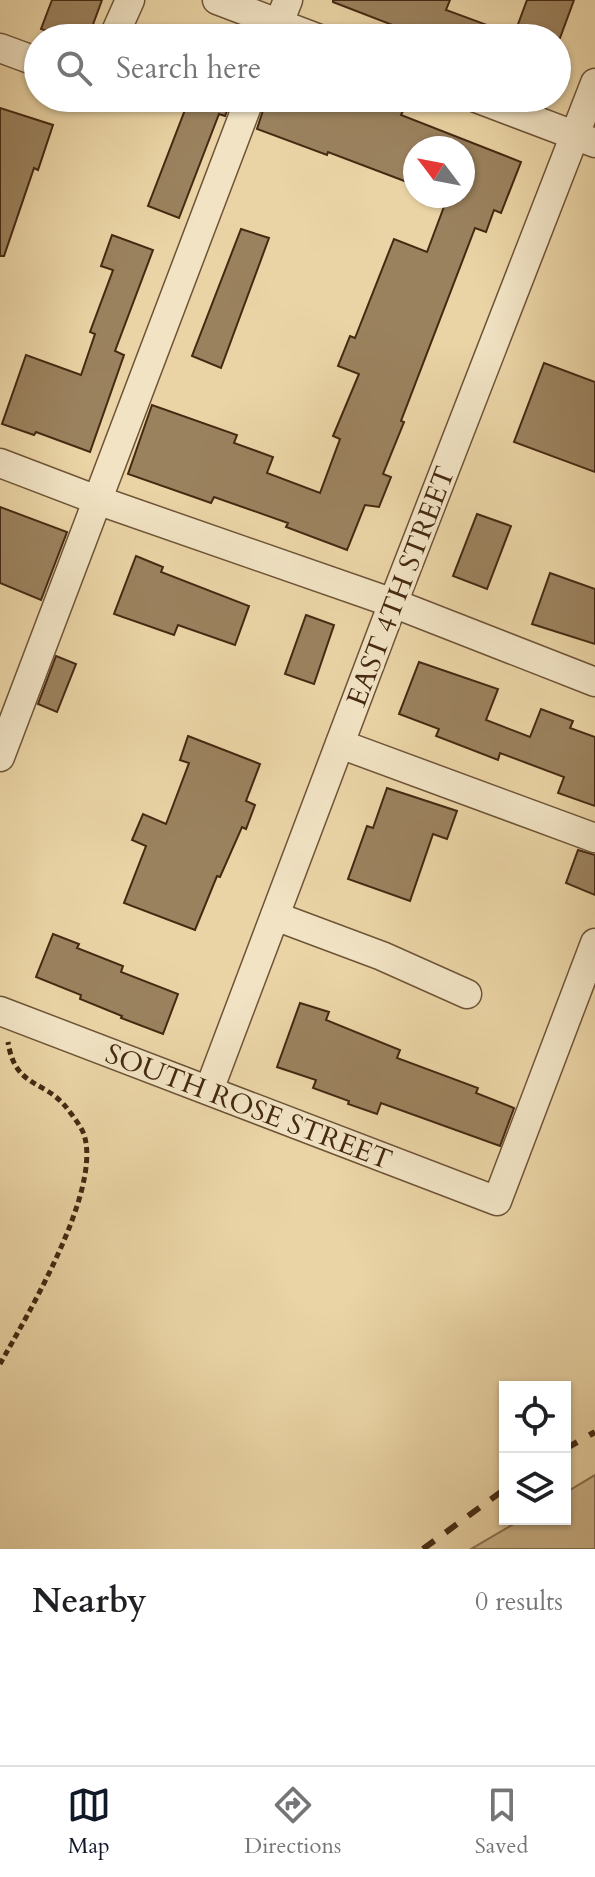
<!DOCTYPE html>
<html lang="en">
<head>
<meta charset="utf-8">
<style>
  :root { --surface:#fff; --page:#f2f2f2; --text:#202124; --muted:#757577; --line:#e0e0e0; --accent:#111827 }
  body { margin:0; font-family:Cardo,serif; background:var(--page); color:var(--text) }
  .controls { position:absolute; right:24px; bottom:24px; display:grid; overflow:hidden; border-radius:0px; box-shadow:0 2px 6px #0004 }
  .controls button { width:72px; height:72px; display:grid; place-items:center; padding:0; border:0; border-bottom:2px solid var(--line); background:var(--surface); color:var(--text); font:40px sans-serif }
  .compass { position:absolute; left:403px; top:136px; width:72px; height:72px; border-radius:50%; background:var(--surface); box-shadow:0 2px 6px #0004; rotate:302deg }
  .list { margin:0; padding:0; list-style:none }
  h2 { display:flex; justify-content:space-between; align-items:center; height:104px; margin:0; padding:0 32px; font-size:34px }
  h2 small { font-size:26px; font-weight:400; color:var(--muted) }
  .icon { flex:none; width:44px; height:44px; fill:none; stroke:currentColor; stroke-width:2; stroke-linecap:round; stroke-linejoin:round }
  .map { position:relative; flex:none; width:595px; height:1549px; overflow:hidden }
  .search { position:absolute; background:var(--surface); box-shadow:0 2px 6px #0004; left:24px; right:24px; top:24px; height:88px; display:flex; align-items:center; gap:20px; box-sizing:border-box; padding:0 28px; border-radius:44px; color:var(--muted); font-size:30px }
  .sheet { height:216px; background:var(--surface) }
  nav { display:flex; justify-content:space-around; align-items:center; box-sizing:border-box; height:112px; border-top:2px solid var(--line); background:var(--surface); font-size:22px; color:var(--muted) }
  nav a { display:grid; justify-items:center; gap:4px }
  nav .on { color:var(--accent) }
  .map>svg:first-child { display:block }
</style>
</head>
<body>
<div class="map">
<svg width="595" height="1549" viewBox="0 0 595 1549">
  <rect width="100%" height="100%" fill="#ead4a5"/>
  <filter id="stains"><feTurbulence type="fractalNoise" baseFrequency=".0025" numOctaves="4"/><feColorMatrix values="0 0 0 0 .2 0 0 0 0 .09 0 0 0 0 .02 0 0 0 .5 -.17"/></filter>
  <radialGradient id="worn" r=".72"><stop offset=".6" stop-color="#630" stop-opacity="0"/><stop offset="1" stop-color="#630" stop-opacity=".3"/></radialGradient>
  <path fill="#ceb78c" stroke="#8a704f" stroke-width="2" d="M595 1475V1549H471L522 1519H565V1493Z"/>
  <g fill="#9b825e" stroke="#452912" stroke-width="2">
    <path d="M52 0H102L88 38H67L41 29Z"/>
    <path d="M333 0H450L446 10 514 35 527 0H574L560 38H418L402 32 403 29 333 2Z"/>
    <path d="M183 98H232L225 116 219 114 179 218 148 206 188 102Z"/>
    <path d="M267 98H367L403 111 401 115 521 162 501 213 494 210 486 232 475 228 401 421 404 422 383 474 391 477 379 507 365 505 347 550 286 527 288 523 214 497 211 503 128 474 152 405 237 435 234 443 273 457 267 473 320 493 340 439 333 436 359 374 338 366 350 336 355 338 394 239 427 252 448 196H463V148H415V185L328 152 327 155 257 129Z"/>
    <path d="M0 108 53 125 38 170 34 168 4 256H0Z"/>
    <path d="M241 229 269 238 221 368 192 356Z"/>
    <path d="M112 235 153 250 115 351 124 355 90 452 36 432 34 435 2 424 26 355 81 375 95 334 90 332 113 270 101 266Z"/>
    <path d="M544 363 595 382V472L514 442Z"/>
    <path d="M0 507 67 532 41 600 0 583Z"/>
    <path d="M477 514 511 526 487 589 453 576Z"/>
    <path d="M136 556 163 567 161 572 249 606 235 645 178 625 174 635 114 614Z"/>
    <path d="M550 573 595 589V644L532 624Z"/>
    <path d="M306 615 334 625 314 684 285 674Z"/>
    <path d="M56 656 76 664 57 712 38 704Z"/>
    <path d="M419 662 498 689 486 720 530 737 541 709 573 721 570 728 595 737V806L558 793 564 777 500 753 498 760 436 736 439 729 399 714Z"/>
    <path d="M188 736 260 764 246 801 255 805 246 829 242 827 220 877 217 876 195 930 124 903 146 846 132 840 143 814 166 824 189 763 180 760Z"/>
    <path d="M387 788 457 811 447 839 433 834 410 901 348 879 367 826 373 828Z"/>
    <path d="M578 850 595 855V895L566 883Z"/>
    <path d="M53 934 79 944 77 948 123 966 121 972 178 994 163 1034 121 1018 122 1016 80 999 81 995 36 977Z"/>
    <path d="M300 1003 329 1012 326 1020 400 1050 397 1058 478 1088 476 1093 514 1108 500 1146 381 1103 377 1114 348 1104 349 1101 313 1088 316 1080 277 1067Z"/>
  </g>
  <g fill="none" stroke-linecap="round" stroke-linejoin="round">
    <defs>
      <g id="minor">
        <path d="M217 0 317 38"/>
        <path d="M113 38 130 0"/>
        <path d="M273 38 288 0"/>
        <path d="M0 48 38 62"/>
        <path d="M476 98 595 143"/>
        <path d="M0 463 97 500 393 603 595 682"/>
        <path d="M340 744 595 838"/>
        <path d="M0 757 250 98"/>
        <path d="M275 916 382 956 467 994"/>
        <path d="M0 1011 497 1201 595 943"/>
        <path d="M209 1090 393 603 595 83"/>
      </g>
    </defs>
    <use href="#minor" stroke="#6e5437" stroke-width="31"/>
    <path stroke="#452912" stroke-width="5" stroke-dasharray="6 4" stroke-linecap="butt" d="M0 1364C28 1314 99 1195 85 1138 83 1128 72 1115 66 1107 43 1079 15 1088 8 1042"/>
    <use href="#minor" stroke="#f1e3c4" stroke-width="28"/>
    <g stroke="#452912" stroke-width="6" stroke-dasharray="14 14" stroke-linecap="butt">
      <path d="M565 1449 595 1432"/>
      <path d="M423 1549 505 1489"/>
    </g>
  </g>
  <g text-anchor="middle" stroke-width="7" stroke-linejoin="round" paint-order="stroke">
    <g font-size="28" fill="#452912" stroke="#f1e3c4">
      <text transform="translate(400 586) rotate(-69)" y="10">EAST 4TH STREET</text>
      <text transform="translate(249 1106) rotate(21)" y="10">SOUTH ROSE STREET</text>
    </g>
  </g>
  <rect width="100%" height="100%" filter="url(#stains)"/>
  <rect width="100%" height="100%" fill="url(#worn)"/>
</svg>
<div class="controls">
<button><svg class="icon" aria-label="locate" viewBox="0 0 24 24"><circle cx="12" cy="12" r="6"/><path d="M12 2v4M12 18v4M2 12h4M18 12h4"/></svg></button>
<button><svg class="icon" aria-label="layers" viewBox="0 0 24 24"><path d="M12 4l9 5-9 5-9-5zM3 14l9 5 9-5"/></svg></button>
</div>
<svg class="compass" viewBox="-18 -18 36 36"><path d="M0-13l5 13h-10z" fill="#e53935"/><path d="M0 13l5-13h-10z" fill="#757577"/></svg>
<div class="search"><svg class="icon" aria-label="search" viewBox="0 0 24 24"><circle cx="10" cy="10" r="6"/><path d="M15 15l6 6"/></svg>Search here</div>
</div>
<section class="sheet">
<h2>Nearby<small>0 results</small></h2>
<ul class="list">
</ul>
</section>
<nav>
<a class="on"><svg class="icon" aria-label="map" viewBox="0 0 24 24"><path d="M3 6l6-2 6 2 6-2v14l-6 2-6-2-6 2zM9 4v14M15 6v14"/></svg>Map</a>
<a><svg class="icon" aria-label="directions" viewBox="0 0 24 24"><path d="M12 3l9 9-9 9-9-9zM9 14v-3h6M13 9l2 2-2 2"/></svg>Directions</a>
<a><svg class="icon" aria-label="saved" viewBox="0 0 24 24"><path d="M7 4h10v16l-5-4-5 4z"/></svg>Saved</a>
</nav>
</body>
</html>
